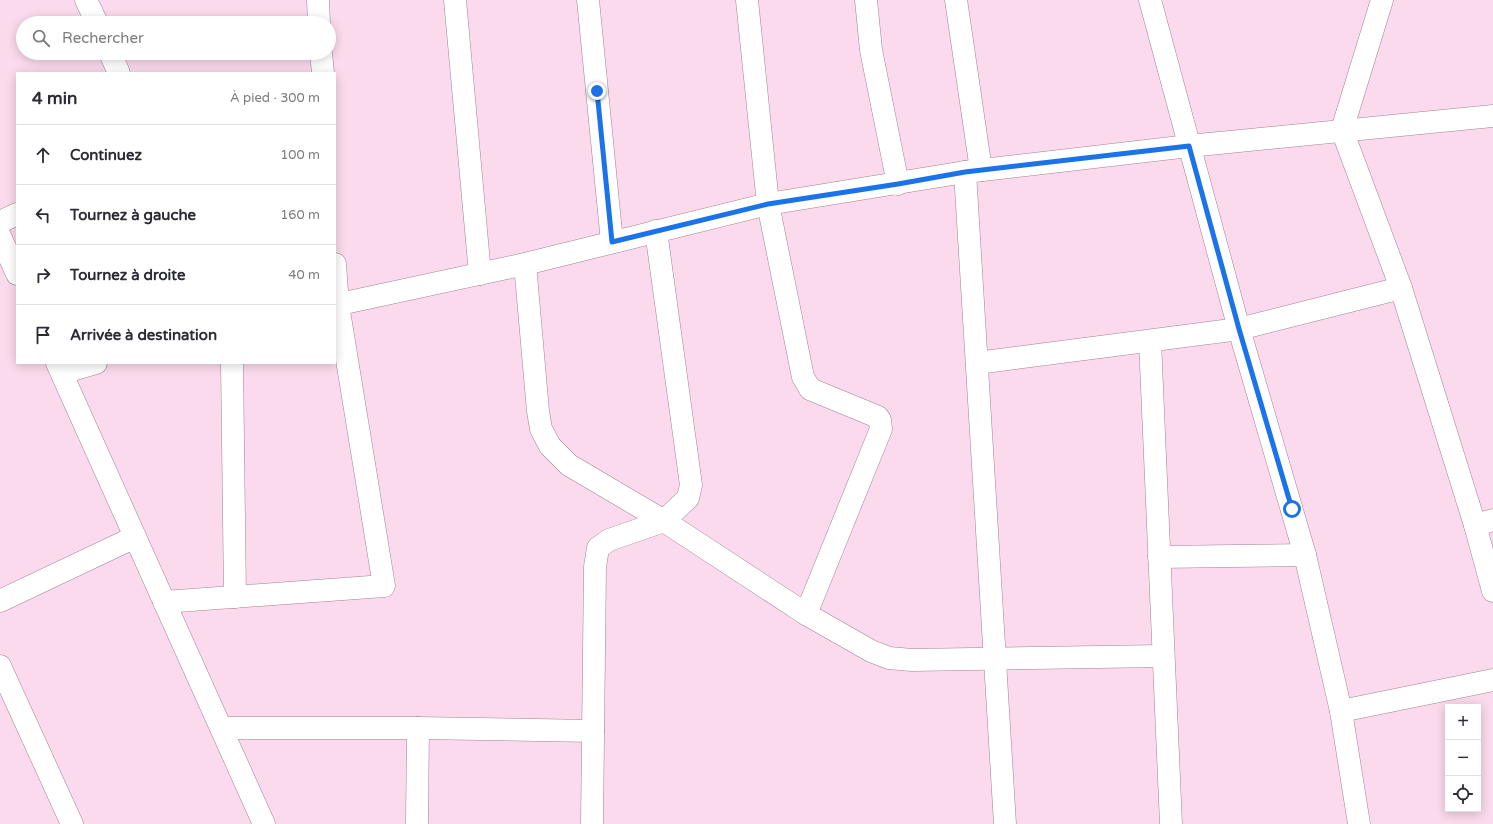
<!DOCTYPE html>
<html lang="fr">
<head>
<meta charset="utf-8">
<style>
  :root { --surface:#fff; --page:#f7f7f7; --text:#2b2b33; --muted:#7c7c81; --line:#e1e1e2 }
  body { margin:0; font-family:"Varela Round",sans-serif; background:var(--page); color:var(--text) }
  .controls { position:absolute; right:12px; bottom:12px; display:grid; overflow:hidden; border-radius:0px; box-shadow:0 2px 10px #0003 }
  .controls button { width:36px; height:36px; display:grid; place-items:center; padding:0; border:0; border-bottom:1px solid var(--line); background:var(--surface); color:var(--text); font:20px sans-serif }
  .stop { position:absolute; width:12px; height:12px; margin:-9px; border:3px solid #1a73e8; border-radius:50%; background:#fff }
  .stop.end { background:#1a73e8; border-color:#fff; box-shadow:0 1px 4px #0008 }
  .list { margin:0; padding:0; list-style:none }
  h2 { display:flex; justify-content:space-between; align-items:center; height:52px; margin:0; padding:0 16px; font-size:17px }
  h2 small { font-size:13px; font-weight:400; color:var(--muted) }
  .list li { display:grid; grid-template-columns:26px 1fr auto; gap:12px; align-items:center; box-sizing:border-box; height:60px; padding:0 16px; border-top:1px solid var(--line) }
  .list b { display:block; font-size:15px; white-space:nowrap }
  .list em { font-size:13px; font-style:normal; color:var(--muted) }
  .icon { flex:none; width:22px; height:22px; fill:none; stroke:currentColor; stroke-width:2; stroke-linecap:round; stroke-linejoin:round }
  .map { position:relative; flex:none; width:1493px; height:824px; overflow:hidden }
  .search { position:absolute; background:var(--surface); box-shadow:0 2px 10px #0003; left:16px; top:16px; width:320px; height:44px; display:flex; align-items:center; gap:10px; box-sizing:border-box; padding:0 14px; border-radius:22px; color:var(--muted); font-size:15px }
  .panel { position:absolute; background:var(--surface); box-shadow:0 2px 10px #0003; left:16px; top:72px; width:320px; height:292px; border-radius:0px }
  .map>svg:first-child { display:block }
</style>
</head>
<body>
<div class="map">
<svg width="1493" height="824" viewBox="0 0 1493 824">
  <rect width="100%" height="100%" fill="#fadaec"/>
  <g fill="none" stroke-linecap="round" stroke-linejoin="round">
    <defs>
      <g id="minor">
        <path d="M86 0 97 23"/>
        <path d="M318 0 319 23"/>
        <path d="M455 0 480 274"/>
        <path d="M588 0 612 242"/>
        <path d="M747 0 768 204 803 377 810 389 878 417 880 420 881 429 806 614"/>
        <path d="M866 0 871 50 898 184"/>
        <path d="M956 0 981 170"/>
        <path d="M1150 0 1239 329 1305 555 1341 711 1359 824"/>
        <path d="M1382 0 1342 130 1401 288 1475 525 1493 591"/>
        <path d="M110 53 119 73"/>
        <path d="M321 53 323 73"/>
        <path d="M965 172 1005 824"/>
        <path d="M0 222 17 214"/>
        <path d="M0 236 17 274"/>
        <path d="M525 264 538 411 541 429 550 446 569 465 664 521 806 614 871 651 889 658 912 660 1163 656"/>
        <path d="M335 305 525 264 768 204 965 172 1189 146 1493 116"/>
        <path d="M1150 341 1171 824"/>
        <path d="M57 363 264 824"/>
        <path d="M232 363 235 597"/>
        <path d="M977 363 1239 329 1401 288"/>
        <path d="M62 373 96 363"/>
        <path d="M1475 525 1493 520"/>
        <path d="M1159 557 1305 555"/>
        <path d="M0 601 135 537"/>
        <path d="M164 602 384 586 338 305 335 264"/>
        <path d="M0 666 72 824"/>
        <path d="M1341 711 1493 680"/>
        <path d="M221 728H418L593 731"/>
        <path d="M417 824 418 728"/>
        <path d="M592 824 595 567 598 548 609 540 664 521 688 498 691 485 656 231"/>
      </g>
    </defs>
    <use href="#minor" stroke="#a48094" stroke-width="23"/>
    <use href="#minor" stroke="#fff" stroke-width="22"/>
  </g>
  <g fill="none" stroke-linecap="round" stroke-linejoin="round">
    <path stroke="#1a73e8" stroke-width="5" d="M597 91 612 242 768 204 898 184 965 172 1189 146 1239 329 1292 509"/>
  </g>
</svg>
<div class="controls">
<button>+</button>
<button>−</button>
<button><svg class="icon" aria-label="locate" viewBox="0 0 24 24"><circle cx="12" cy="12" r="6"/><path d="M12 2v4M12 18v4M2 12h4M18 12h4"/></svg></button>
</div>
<div class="stop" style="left:1292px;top:509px"></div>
<div class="stop end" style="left:597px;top:91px"></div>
<div class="search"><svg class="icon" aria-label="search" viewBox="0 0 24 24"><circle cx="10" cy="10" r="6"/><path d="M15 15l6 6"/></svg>Rechercher</div>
<section class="panel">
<h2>4 min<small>À pied · 300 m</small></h2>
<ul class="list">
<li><svg class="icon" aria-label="ahead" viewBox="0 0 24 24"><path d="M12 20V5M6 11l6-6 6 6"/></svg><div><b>Continuez</b></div><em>100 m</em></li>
<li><svg class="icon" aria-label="left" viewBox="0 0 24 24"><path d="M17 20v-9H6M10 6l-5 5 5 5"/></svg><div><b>Tournez à gauche</b></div><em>160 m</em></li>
<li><svg class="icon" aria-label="right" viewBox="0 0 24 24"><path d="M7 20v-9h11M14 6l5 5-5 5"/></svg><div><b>Tournez à droite</b></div><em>40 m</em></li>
<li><svg class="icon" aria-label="arrive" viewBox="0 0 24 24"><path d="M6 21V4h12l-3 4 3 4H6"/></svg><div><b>Arrivée à destination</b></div></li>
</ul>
</section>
</div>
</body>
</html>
